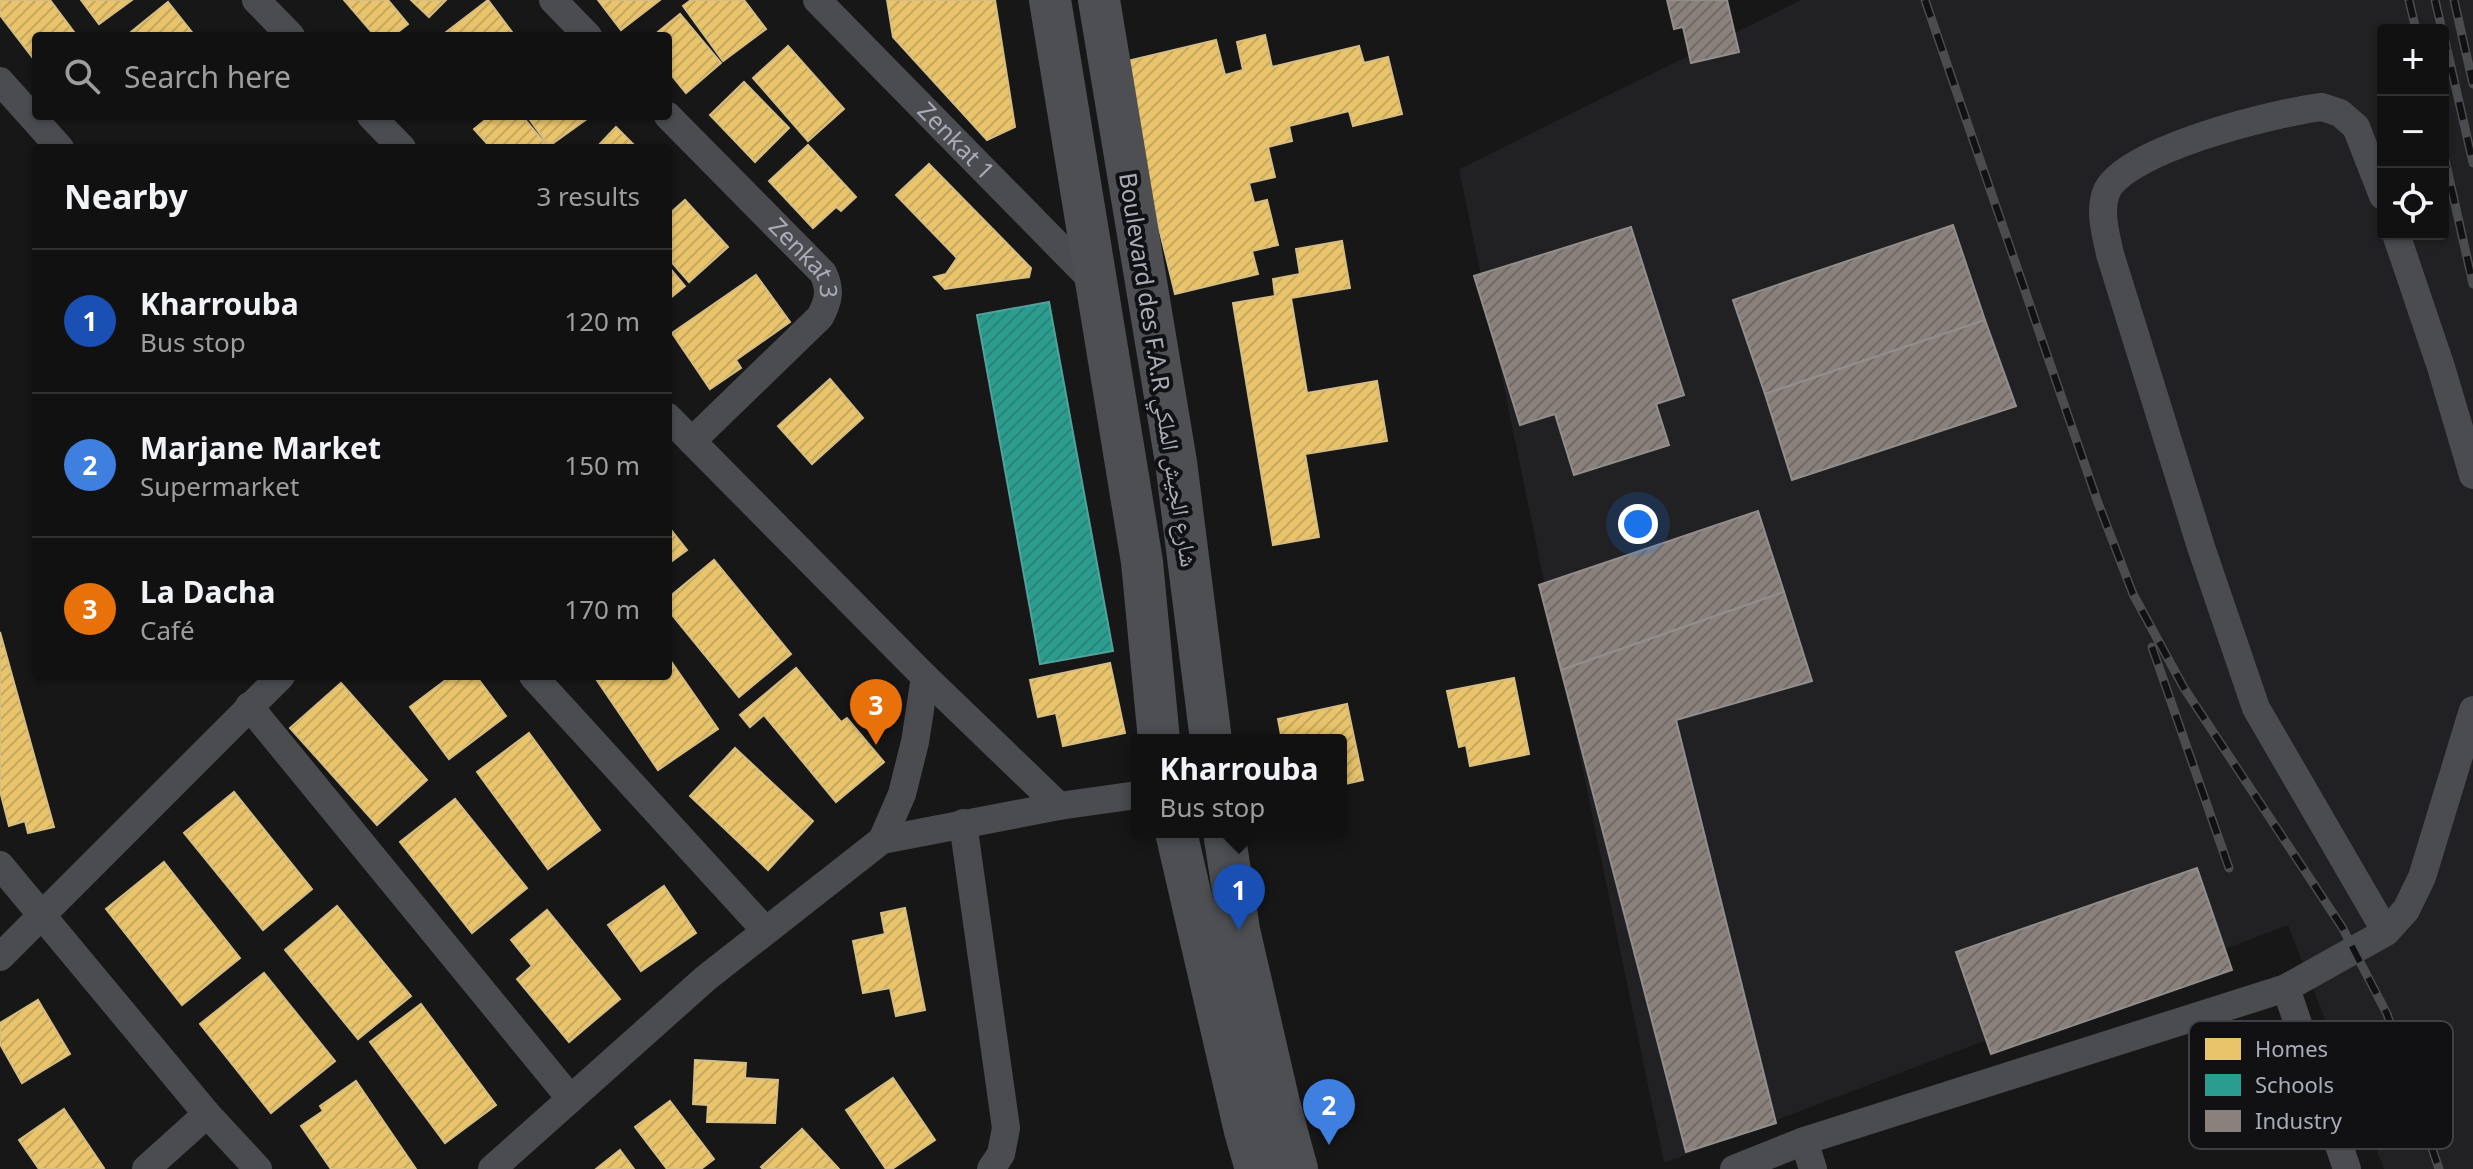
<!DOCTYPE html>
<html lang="en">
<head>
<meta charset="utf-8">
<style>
  :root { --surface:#111; --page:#1a1a1a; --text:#f1f3f6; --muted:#9c9d9f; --line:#303131; --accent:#757880 }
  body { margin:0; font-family:"Noto Sans","Noto Naskh Arabic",sans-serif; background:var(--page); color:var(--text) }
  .controls { position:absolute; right:24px; top:24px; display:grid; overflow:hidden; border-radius:8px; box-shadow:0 2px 6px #0004 }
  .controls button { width:72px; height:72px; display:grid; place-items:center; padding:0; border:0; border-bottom:2px solid var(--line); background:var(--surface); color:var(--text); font:40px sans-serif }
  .you { position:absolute; left:1638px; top:524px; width:28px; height:28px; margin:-20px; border:6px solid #fff; border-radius:50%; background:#1a73e8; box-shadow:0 0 0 12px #1a73e833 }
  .badge { display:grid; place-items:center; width:52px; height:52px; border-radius:50%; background:var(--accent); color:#fff; font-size:26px; font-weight:700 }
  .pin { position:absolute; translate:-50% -66px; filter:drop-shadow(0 2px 4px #0008) }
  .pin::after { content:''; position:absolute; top:42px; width:28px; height:24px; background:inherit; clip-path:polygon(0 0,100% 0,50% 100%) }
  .popup { position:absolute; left:1131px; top:734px; width:216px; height:104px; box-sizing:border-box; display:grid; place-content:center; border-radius:8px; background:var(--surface); filter:drop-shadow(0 2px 6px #0005); font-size:26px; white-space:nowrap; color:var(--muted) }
  .popup b { font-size:30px; color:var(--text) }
  .popup::after { content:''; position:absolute; left:50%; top:100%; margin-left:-16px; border:16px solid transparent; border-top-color:var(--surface) }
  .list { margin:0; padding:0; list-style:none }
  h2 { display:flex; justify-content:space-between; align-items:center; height:104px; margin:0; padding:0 32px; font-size:34px }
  h2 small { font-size:26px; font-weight:400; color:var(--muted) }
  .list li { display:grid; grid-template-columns:52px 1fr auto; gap:24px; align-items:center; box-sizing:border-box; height:144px; padding:0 32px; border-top:2px solid var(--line) }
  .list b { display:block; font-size:30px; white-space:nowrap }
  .list p { margin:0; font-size:26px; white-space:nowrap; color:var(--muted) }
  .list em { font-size:26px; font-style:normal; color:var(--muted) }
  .icon { flex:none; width:44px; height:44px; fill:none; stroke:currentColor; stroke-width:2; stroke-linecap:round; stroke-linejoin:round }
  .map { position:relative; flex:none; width:2473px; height:1169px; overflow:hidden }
  .search { position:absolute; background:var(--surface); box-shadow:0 2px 6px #0004; left:32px; top:32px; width:640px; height:88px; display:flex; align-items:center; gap:20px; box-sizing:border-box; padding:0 28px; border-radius:8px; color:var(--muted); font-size:30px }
  .panel { position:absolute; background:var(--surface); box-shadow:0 2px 6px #0004; left:32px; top:144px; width:640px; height:536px; border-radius:8px }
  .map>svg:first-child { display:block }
</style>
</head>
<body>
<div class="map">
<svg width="2473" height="1169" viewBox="0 0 2473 1169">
  <defs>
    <pattern id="homes-hatch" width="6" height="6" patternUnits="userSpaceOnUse" patternTransform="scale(2)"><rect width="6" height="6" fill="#e9c46a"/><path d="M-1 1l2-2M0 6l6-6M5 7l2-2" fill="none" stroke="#c4a760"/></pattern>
    <pattern id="schools-hatch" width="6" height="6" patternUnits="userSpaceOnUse" patternTransform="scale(2)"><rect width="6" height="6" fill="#2a9d8f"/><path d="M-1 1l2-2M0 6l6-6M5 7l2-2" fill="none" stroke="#2c8379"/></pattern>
    <pattern id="industry-hatch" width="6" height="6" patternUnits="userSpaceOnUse" patternTransform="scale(2)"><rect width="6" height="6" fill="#8a817c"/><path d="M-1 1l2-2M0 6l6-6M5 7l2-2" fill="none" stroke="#706a67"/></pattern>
  </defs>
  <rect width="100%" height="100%" fill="#171717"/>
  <path fill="#212123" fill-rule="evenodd" d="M1801 0H2473V1169H2384L2288 925 1664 1163 1459 169ZM2383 30H2443V234H2383Z"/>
  <g fill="url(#homes-hatch)" stroke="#d6bd81" stroke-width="2">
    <path d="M0 0H50L77 36H36V62L0 15Z"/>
    <path d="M81 0H132L99 24Z"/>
    <path d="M344 0H388L408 24 393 36H375Z"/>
    <path d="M411 0H446L429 17Z"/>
    <path d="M488 0 515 36H441Z"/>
    <path d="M598 0H660L621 30Z"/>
    <path d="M691 0H744L766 29 723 61 683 6Z"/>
    <path d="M887 0H995L1015 127 987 140 893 37Z"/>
    <path d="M168 2 195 36H126Z"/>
    <path d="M680 14 721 63 686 93 668 71V36H653Z"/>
    <path d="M1265 35 1272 67 1359 46 1364 63 1388 57 1402 114 1353 126 1349 111 1289 126 1292 141 1268 147 1275 177 1249 183 1254 203 1267 200 1278 245 1252 251 1258 274 1175 294 1119 63 1216 40 1225 75 1243 70 1237 42Z"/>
    <path d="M788 46 844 109 808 141 753 78Z"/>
    <path d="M744 82 789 128 755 162 710 115Z"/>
    <path d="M490 116H522L549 148H491L474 129Z"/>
    <path d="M527 116H591L549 146Z"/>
    <path d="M616 127 637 148H596Z"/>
    <path d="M808 145 856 197 841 211 836 207 813 228 769 181Z"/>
    <path d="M929 164 1031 268 1029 277 945 289 934 277 946 274 957 258 896 195Z"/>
    <path d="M685 200 728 247 689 282 668 258V215Z"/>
    <path d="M1342 241 1350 288 1291 298 1307 393 1377 381 1387 441 1305 454 1319 537 1273 545 1233 303 1275 296 1273 279 1300 274 1296 249Z"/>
    <path d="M668 266 685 286 668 300Z"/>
    <path d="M756 275 790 322 736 360 741 368 710 389 672 333Z"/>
    <path d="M830 379 863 418 812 464 778 426Z"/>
    <path d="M668 526 687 550 668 564Z"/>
    <path d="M714 560 791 654 739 697 668 610V598Z"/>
    <path d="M0 632 54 827 28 833 25 821 9 826 0 791Z"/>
    <path d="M668 657 718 729 658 770 594 676H668Z"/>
    <path d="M1110 663 1125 733 1063 746 1056 713 1038 717 1030 680Z"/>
    <path d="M796 668 841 722 847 718 884 762 836 802 764 715 750 727 740 715Z"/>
    <path d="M451 676H476L506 716 449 759 410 707Z"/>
    <path d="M1514 678 1529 754 1470 766 1466 745 1459 747 1447 691Z"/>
    <path d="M341 683 427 780 377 825 290 728Z"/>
    <path d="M1347 704 1363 780 1341 785V740H1282L1278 719Z"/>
    <path d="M529 733 600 830 548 869 477 772Z"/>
    <path d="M735 748 813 821 768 870 690 796Z"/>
    <path d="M234 792 312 889 263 930 184 833Z"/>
    <path d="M455 799 527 888 472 933 400 842Z"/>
    <path d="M164 862 240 958 182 1005 106 909Z"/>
    <path d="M664 886 696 933 641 971 608 925Z"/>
    <path d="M337 906 411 996 358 1039 285 950Z"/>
    <path d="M905 908 925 1010 896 1016 890 988 863 993 853 941 885 934 881 913Z"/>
    <path d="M547 910 620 999 569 1042 517 979 532 966 511 940Z"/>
    <path d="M264 973 335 1061 271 1113 200 1024Z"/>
    <path d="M38 1000 70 1054 22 1083 0 1044V1023Z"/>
    <path d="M421 1004 496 1105 445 1143 370 1042Z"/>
    <path d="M695 1060 746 1063 745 1078 778 1080 775 1123 707 1122 708 1105 693 1104Z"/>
    <path d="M893 1078 935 1140 892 1169H886L846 1110Z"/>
    <path d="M356 1081 416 1169H331L301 1126 323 1111 320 1106Z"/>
    <path d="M670 1101 714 1159 701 1169H667L635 1127Z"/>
    <path d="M64 1109 104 1168 102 1169H39L19 1140Z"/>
    <path d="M802 1129 839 1169H763L761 1167Z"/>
    <path d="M620 1150 634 1169H596Z"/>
  </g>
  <path fill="url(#schools-hatch)" stroke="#50a29b" stroke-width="2" d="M1049 302 1113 651 1040 664 977 315Z"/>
  <g fill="url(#industry-hatch)" stroke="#938e8e" stroke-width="2">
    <path d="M1667 0H1727L1739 52 1691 63 1683 27 1674 29Z"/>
    <path d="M1953 225 1985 320 1765 394 1733 300Z"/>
    <path d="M1631 227 1684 395 1656 404 1669 445 1574 475 1555 414 1520 425 1474 276Z"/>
    <path d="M1985 320 2016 406 1792 480 1765 394Z"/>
    <path d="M1758 511 1784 592 1561 670 1539 585Z"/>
    <path d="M1784 592 1812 681 1676 720 1776 1123 1686 1152 1561 670Z"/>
    <path d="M2197 868 2232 970 1991 1054 1956 952Z"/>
  </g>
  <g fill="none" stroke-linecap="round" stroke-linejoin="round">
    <g stroke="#4b4c50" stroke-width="28">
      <path d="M256 0 291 36"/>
      <path d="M553 0 588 36"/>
      <path id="s1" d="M817 0 1095 283"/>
      <path d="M0 81 60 148"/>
      <path d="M371 116 402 148"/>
      <path id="s2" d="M668 116 823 273C831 290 829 300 820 317L692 441"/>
      <path d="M2383 196 2356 127 2340 113 2322 107C2278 112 2121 150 2106 193 2099 212 2106 235 2110 254L2201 547 2256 708 2386 932"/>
      <path d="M2396 234 2441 367 2473 475"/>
      <path d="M668 417 925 677 1059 806"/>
      <path d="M533 676 765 930"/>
      <path d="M249 706 570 1098"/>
      <path d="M963 823 1006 1128 1001 1154 991 1169"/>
      <path d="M882 840 902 794 915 742 925 677"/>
      <path d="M0 865 207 1114 258 1169"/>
      <path d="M0 957 281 676"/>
      <path d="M2286 988 2347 1169"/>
      <path d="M1804 1141 1813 1169"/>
      <path d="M146 1169 207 1114"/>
      <path d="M492 1169 706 978 882 840 1059 806 1137 795"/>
      <path d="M1734 1169 1804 1141 2286 988 2386 932 2406 910 2422 877 2473 710"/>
    </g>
    <g stroke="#4d4f52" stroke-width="42">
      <path d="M1050 0 1142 562 1159 740"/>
      <path d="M1099 0 1176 462 1211 740"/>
      <path d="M1176 832 1245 1131 1256 1169"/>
      <path d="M1224 832 1239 930 1279 1103 1297 1169"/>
    </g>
    <defs>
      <g id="rail">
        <path d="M1925 0 2097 500 2133 594 2184 688 2342 927 2387 1014 2439 1169"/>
        <path d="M2409 0 2416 30"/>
        <path d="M2435 0 2442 30"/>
        <path d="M2454 0 2473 84"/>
        <path d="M2443 32 2473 163"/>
        <path d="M2443 151 2473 284"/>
        <path d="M2152 647 2229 868"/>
      </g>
    </defs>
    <use href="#rail" stroke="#4b4c4f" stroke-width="9"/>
    <use href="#rail" stroke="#111113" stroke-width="6" stroke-dasharray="18" stroke-linecap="butt"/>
  </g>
  <g text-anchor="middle" stroke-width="8" stroke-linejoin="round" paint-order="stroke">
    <g font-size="24" fill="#a8adb8" stroke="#111113">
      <text dy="8" stroke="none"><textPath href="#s1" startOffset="198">Zenkat 1</textPath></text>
      <text dy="8" stroke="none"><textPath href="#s2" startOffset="198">Zenkat 3</textPath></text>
      <text transform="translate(1158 370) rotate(81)" y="8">Boulevard des F.A.R شارع الجيش الملكي</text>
    </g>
  </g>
  <rect x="2189" y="1021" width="264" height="128" rx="12" fill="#111113" stroke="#3e4045" stroke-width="2"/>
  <rect x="2205" y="1038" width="36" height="22" fill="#e9c46a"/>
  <rect x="2205" y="1074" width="36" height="22" fill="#2a9d8f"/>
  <rect x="2205" y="1110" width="36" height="22" fill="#8a817c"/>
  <g font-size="22" fill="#a8adb8">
    <text x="2255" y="1057">Homes</text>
    <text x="2255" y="1093">Schools</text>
    <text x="2255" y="1129">Industry</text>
  </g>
</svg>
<div class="controls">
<button>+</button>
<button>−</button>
<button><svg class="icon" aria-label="locate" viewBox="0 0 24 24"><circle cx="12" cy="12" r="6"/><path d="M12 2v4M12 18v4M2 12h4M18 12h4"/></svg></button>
</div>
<div class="you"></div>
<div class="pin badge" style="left:1239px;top:930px;background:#1a4fb4">1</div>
<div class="popup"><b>Kharrouba</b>Bus stop</div>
<div class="pin badge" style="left:1329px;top:1145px;background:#3f7fe0">2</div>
<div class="pin badge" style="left:876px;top:745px;background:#e8710a">3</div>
<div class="search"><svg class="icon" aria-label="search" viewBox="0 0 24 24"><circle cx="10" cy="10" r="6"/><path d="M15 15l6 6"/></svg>Search here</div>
<section class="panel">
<h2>Nearby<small>3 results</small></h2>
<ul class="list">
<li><span class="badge" style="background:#1a4fb4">1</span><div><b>Kharrouba</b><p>Bus stop</p></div><em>120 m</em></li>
<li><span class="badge" style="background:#3f7fe0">2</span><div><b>Marjane Market</b><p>Supermarket</p></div><em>150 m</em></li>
<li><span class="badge" style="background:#e8710a">3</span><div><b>La Dacha</b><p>Café</p></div><em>170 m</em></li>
</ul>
</section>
</div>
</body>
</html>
